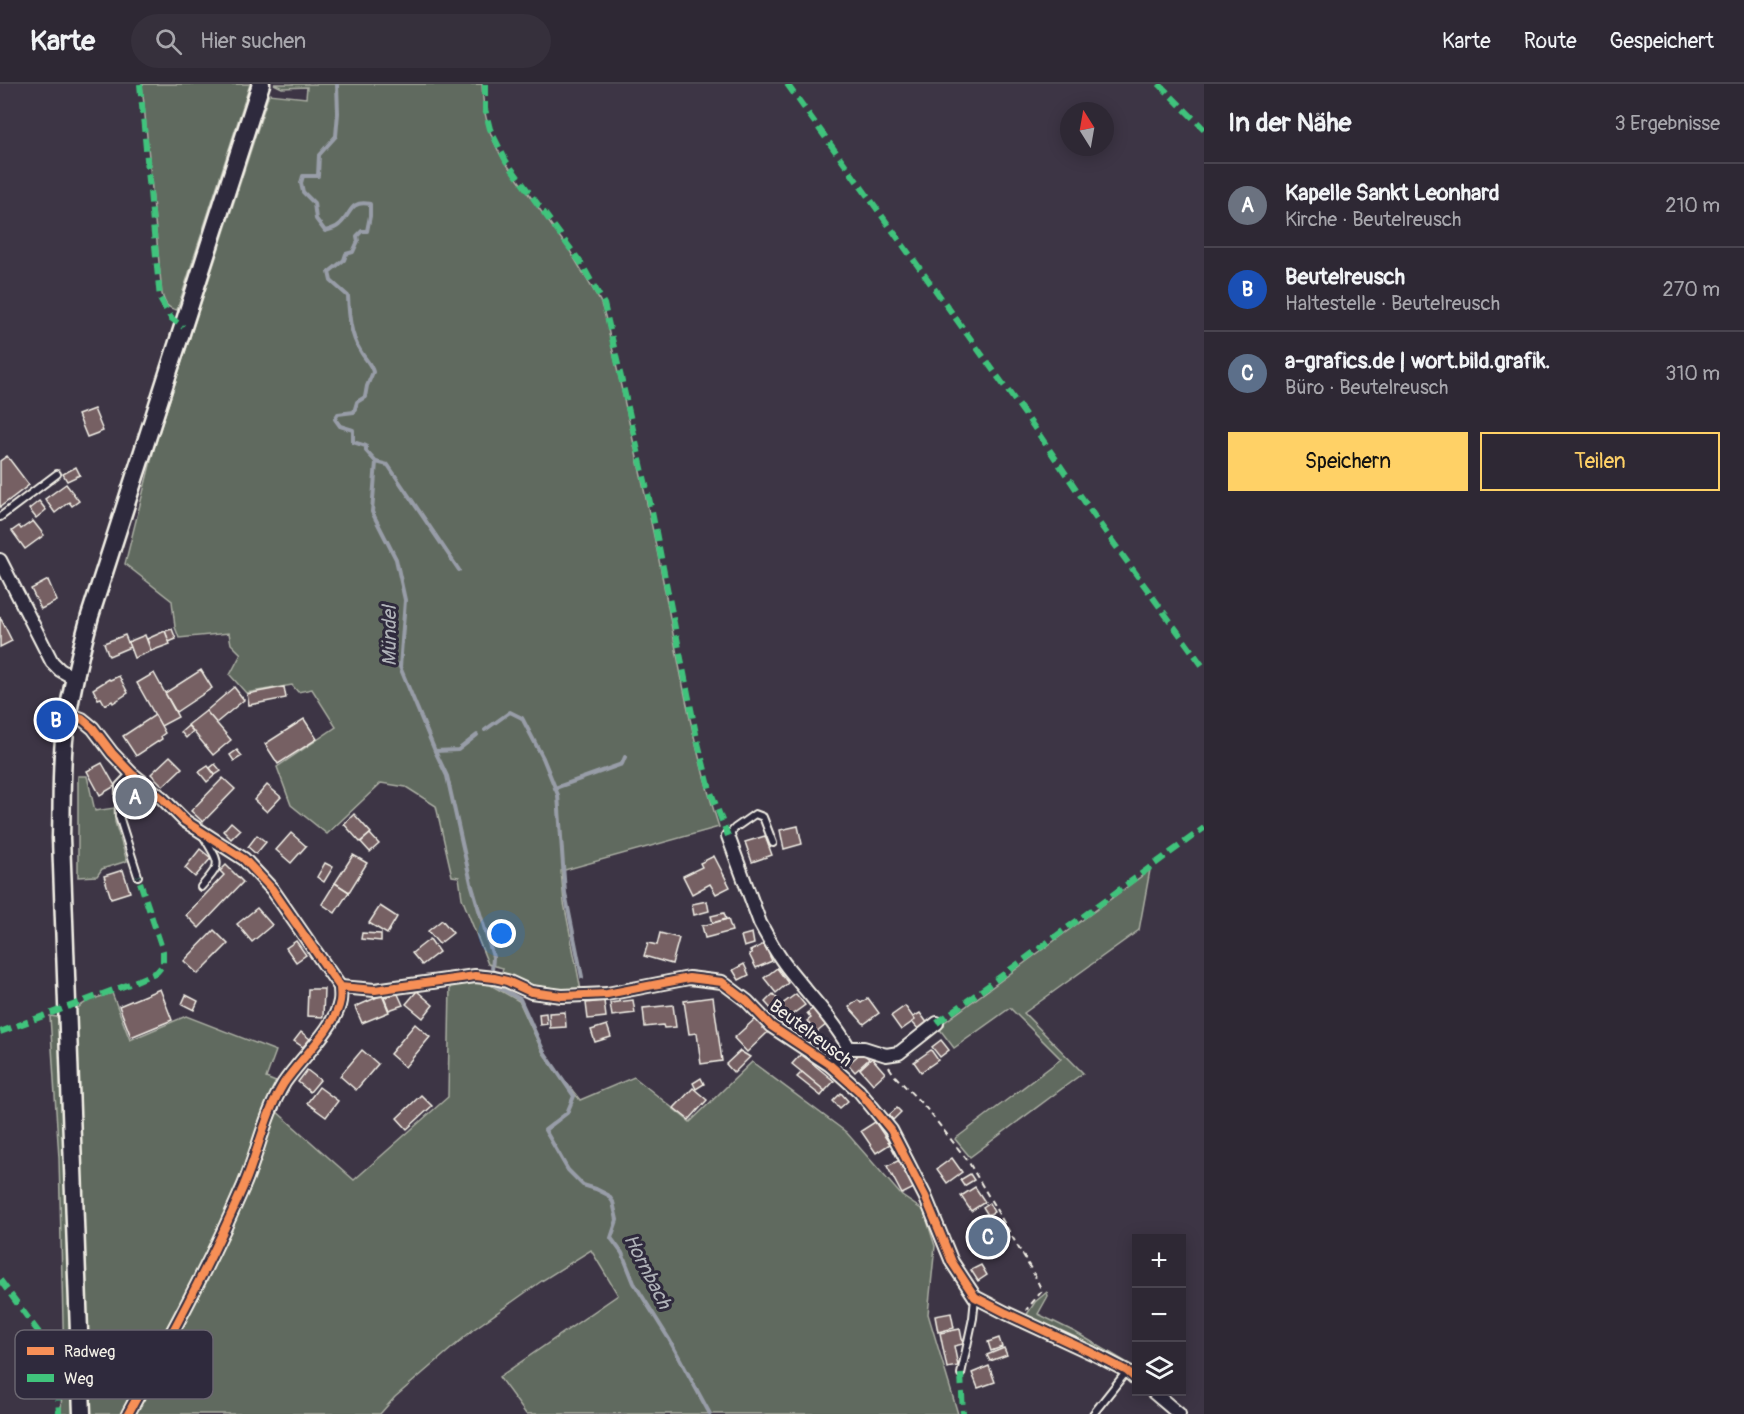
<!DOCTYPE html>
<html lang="de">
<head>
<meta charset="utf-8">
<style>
  :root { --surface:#2e2834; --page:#36303c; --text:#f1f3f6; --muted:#a7a6ac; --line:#49444f; --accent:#ffd166 }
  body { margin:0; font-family:Pangolin,sans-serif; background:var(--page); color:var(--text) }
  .controls { position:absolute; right:18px; bottom:18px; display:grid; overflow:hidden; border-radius:0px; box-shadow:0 3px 15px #0003 }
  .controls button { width:54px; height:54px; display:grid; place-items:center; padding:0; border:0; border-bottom:2px solid var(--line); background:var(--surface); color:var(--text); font:30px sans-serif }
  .compass { position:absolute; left:1060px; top:18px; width:54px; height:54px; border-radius:50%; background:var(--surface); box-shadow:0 3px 15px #0003; rotate:349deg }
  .you { position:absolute; left:502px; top:850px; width:21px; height:21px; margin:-15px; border:4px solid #fff; border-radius:50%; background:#1a73e8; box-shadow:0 0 0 9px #1a73e833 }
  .badge { display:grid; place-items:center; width:39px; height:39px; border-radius:50%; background:var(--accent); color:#fff; font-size:20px; font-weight:700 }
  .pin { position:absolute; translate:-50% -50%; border:3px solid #fff; box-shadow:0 2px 6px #0006 }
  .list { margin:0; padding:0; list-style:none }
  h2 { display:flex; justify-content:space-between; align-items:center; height:78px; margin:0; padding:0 24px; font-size:26px }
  h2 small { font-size:20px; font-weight:400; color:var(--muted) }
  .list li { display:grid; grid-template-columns:39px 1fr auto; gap:18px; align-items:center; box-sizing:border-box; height:84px; padding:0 24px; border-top:2px solid var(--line) }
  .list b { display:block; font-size:22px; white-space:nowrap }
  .list p { margin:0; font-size:20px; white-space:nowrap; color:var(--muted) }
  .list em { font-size:20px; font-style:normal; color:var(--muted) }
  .actions { display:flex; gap:12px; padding:18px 24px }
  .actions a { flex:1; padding:14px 0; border:2px solid var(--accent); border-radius:0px; text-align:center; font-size:21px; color:var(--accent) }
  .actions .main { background:var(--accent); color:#111 }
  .icon { flex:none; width:33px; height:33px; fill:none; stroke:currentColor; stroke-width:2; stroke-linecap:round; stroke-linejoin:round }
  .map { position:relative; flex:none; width:1204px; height:1330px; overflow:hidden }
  header { display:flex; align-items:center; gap:36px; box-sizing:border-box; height:84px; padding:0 30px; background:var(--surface); border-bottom:2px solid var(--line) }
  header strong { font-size:28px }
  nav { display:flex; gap:33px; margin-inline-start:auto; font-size:21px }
  .search { width:420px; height:54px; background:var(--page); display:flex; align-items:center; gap:15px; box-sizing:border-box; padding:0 21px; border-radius:33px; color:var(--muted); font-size:22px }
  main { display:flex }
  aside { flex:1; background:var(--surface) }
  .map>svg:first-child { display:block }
</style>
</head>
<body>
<header>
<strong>Karte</strong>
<div class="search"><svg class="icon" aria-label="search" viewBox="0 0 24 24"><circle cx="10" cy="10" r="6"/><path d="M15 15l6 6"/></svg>Hier suchen</div>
<nav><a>Karte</a><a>Route</a><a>Gespeichert</a></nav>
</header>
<main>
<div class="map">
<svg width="1204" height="1330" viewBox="0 0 1204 1330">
  <rect width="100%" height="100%" fill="#3d3545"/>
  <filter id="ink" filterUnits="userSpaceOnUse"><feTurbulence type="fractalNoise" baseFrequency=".0167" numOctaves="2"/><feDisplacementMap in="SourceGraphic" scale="12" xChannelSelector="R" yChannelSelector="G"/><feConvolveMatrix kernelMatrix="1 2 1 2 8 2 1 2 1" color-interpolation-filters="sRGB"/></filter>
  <g filter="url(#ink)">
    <g fill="#606a5e" stroke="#aaaea3" stroke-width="1.5">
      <path d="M142 0H250L177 226C167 224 165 220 162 210Z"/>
      <path d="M274 0H482C483 28 488 50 503 75L570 167 600 217 605 232C624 315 643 398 660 481 677 569 691 658 719 743L561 787 564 819 581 906C547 908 532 902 501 892L503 884 488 880 462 814 459 793 452 792 436 722 406 703 381 699 327 750 291 721 277 683 336 643 312 605 298 608 292 601 246 609 230 591 241 570 231 560 229 549 179 554 175 543 172 517 125 480 155 361 269 10 306 14 307 3 282 4Z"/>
      <path d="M78 692H87L95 727 114 724 115 738 127 777 102 785 97 792 78 793Z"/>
      <path d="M1150 786 1139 846 1024 929 1083 989 970 1073 955 1055 1061 975 1010 924 954 964 938 943Z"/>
      <path d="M489 898 492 902 519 917 543 969 580 1016 634 993 690 1038 752 978 846 1048 902 1112 924 1127 935 1162 928 1230 958 1330H526L499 1293 618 1211 591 1166 543 1196 474 1245 395 1313 380 1330H132L276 1027 354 1096 448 1013 450 899Z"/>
      <path d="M112 909 130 956 186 932 276 967 266 994 278 999C257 1053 236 1107 211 1159 184 1218 153 1274 122 1330H87L73 931C79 917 98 914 112 909Z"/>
      <path d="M50 932 57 933 62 940 75 1330H61L62 1299 59 1277H64L59 1074Z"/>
      <path d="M1047 1208 1048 1212 1038 1230 1075 1248 1136 1284V1290C1101 1268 1065 1248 1026 1232L1035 1218Z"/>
    </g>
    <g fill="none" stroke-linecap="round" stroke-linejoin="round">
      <g stroke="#989da8" stroke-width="4">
        <path d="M337 0 338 29 336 52 319 71 318 92H303L301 99 303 108 314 119 316 135 325 147C329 146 336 144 339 141 352 130 349 116 370 120V132L367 147H362L357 152 358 157 353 168 346 170 344 176 329 188 331 197 348 212C349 231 350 251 361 268 365 275 371 280 373 288L367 302 365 313 357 318 354 328 338 330 335 335 340 342 353 346V358L366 362V367L376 378 372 428 396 475 405 516 400 583 435 667 447 692 471 799 493 873 492 887"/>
        <path d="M376 378 388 381 459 486"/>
        <path d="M485 646 510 628 522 634 543 674 558 711 565 809 582 893"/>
        <path d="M435 667 458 666 477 651"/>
        <path d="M555 704 622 680 625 673"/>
        <path d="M495 901 520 915 544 968 574 1012 567 1029 545 1046 568 1086 583 1101 596 1105 608 1111 613 1118 617 1136 611 1154 622 1169 634 1199 669 1255 710 1330"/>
      </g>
    </g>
    <g fill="#766064" stroke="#f4f1e8" stroke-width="1.5">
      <path d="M94 325 103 347 87 353 78 331Z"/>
      <path d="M7 372 29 401 0 423V377Z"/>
      <path d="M76 383 80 391 67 397 63 390Z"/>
      <path d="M66 400 79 417 72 422 69 418 55 429 45 415Z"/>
      <path d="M39 417 46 426 36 434 29 425Z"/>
      <path d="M33 437 44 451 25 465 12 447 19 442 21 445Z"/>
      <path d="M48 496 57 517 41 525 31 505Z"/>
      <path d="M0 533 12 557 0 563Z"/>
      <path d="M172 545 176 555 169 558 165 547Z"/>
      <path d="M165 547 170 560 151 567 147 555Z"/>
      <path d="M125 551 130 563 109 572 104 559Z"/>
      <path d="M145 551 151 567 134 574 128 558Z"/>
      <path d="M201 586 212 604 176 628 165 609Z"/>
      <path d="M154 589 178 633 161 642 137 599Z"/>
      <path d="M119 592 128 609 113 619 112 617 105 621 101 614 98 615 93 605 109 595 110 596Z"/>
      <path d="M234 603 244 616 216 639 206 627Z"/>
      <path d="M284 603 286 614 249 621 247 610Z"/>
      <path d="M206 627 231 656 213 671 188 641Z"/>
      <path d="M155 631 165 649 161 652 162 655 136 672 123 652Z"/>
      <path d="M304 635 317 655 278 680 265 660Z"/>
      <path d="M188 642 193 647 186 654 181 648Z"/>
      <path d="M237 666 242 672 234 677 230 671Z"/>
      <path d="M170 672 182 684 163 702 151 690Z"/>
      <path d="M102 679 115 702 100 711 87 687Z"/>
      <path d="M215 680 221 687 215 691 210 684Z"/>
      <path d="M208 682 215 691 207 698 199 688Z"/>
      <path d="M223 694 235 705 203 738 191 727Z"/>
      <path d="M267 701 281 713 267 728 254 716Z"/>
      <path d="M136 705 137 707 141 706 145 707 146 712 144 715 140 716 141 718 128 722 123 709Z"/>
      <path d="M354 730 371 749 360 758 344 740Z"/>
      <path d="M231 738 240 746 231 755 223 747Z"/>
      <path d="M798 742 802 760 784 765 780 746Z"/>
      <path d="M291 749 306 762 291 779 276 766Z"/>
      <path d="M370 750 379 760 370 768 361 758Z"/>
      <path d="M257 751 266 758 256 770 248 763Z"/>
      <path d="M765 752 772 771 752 778 745 758Z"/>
      <path d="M200 765 211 774 195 793 185 784Z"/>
      <path d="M353 771 367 779 349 808 335 799Z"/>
      <path d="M714 772 730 803 716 810 710 800 692 810 683 792 702 783 700 779Z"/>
      <path d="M325 779 333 783 324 798 317 793Z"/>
      <path d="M226 781 243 798 199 844 186 831 224 791 220 787Z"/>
      <path d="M123 786 130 808 111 814 104 792Z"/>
      <path d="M335 799 349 808 335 829 322 820Z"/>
      <path d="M707 817 709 827 694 831 692 820Z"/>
      <path d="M380 822 397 833 387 850 369 839Z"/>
      <path d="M257 824 272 841 252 858 237 840Z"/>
      <path d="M724 829 726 835 713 839 711 832Z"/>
      <path d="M728 835 732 847 705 854 702 842Z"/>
      <path d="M442 836 453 849 439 860 428 847Z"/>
      <path d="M214 846 228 860 198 890 184 877Z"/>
      <path d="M362 849 381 850V857L361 855Z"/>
      <path d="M660 849 679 854 672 880 644 872 648 859 657 861Z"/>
      <path d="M752 849 754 860 744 863 741 852Z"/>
      <path d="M430 855 439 868 422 881 412 869Z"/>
      <path d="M296 857 306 871 296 878 286 864Z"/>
      <path d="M764 860 772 877 756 884 749 870 752 869 750 867Z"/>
      <path d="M744 880 749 891 739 896 733 886Z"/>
      <path d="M777 884 788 899 776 909 764 894Z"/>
      <path d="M160 905 172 936 131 953 119 922Z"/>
      <path d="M308 905H324L323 933 307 932Z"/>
      <path d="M417 907 433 921 423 934 406 920Z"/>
      <path d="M397 908 403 921 389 926 384 914Z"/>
      <path d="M773 910 780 918 772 926 765 918Z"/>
      <path d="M796 910 805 921 790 932 781 921Z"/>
      <path d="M186 911 198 917 194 926 182 920Z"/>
      <path d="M382 911 389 928 362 939 355 923Z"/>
      <path d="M713 913 722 977 701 980 697 949 689 950 684 917Z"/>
      <path d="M868 914 879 929 864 940 849 923 858 916 861 919Z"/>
      <path d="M633 916 635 929 612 932 610 919Z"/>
      <path d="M604 917 606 933 588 935 586 919Z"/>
      <path d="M673 921 676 943 664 944 663 941 645 943 643 924Z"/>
      <path d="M905 922 915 936 901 946 891 932Z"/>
      <path d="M814 924 827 940 816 949 807 937 811 934 807 929Z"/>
      <path d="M565 928 566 943 550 944 549 929Z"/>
      <path d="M546 929 547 940 540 941 539 930Z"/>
      <path d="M920 929 928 940 920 947 912 938 915 936 913 933Z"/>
      <path d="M755 935 768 948 747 968 734 954Z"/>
      <path d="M415 940 430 953 405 983 390 970Z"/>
      <path d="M607 941 611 953 595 958 591 946Z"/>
      <path d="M301 948 310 955 303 963 294 957Z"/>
      <path d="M810 950 829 960 825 967 807 957Z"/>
      <path d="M941 956 949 966 940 973 932 963Z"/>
      <path d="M362 966 378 980 356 1006 340 992Z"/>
      <path d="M931 966 938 976 921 988 914 978Z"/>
      <path d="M740 967 750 973 734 989 726 980Z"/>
      <path d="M862 968 869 975 855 988 848 980Z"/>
      <path d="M801 970 834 997 825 1007 792 980Z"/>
      <path d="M872 974 885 989 873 1000 860 985Z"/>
      <path d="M307 986 320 996 310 1008 298 998Z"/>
      <path d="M802 988 825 1007 821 1012 797 993Z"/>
      <path d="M701 994 704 1000 696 1005 693 999Z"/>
      <path d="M319 1003 338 1017 326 1033 307 1019Z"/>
      <path d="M693 1004 707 1016 689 1036 674 1024Z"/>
      <path d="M841 1009 848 1017 840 1024 833 1017Z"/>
      <path d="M421 1011 432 1022 407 1045 397 1034Z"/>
      <path d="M897 1024 901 1028 893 1036 889 1031Z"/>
      <path d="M875 1038 890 1060 876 1069 861 1047Z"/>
      <path d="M952 1074 962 1088 947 1099 937 1085Z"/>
      <path d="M902 1075 916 1103 902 1110 887 1082Z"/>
      <path d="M970 1090 974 1096 964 1102 960 1096Z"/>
      <path d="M975 1103 985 1118 971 1127 961 1112Z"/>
      <path d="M989 1119 994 1128 988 1131 983 1123Z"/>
      <path d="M989 1136 1004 1157 987 1169 972 1148Z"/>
      <path d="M981 1181 987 1191 978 1197 971 1186Z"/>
      <path d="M951 1229 954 1244 938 1248 935 1232Z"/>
      <path d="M960 1245 963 1260 954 1262 958 1282 947 1284 940 1249Z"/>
      <path d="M999 1254 1002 1263 991 1267 988 1258Z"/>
      <path d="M1004 1264 1007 1271 990 1277 987 1271Z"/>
      <path d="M989 1282 995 1298 978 1304 972 1289Z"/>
    </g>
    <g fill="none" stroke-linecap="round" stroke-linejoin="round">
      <defs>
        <g id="service">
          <path d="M0 433 57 390"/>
          <path d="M131 689 119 702V732L138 792"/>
          <path d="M728 752 735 744 755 730 763 733 773 759"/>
          <path d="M201 803C223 778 220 781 204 753"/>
          <path d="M961 1290 973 1234 975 1214"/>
          <path d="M1093 1330 1127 1287"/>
        </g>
        <g id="minor">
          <path d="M0 476 52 578 60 586 74 594"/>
          <path d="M68 630 82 635 93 644 112 669 131 689 162 714 185 737 244 775 272 805 340 903C340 907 341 912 340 917 336 943 299 976 284 999 265 1030 258 1068 244 1101 210 1180 169 1255 128 1330"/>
          <path d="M728 752 760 839C768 854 776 869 787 883 808 910 832 934 849 964"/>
          <path d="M340 903 375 906 475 892 494 894 507 897 531 908 562 912 607 910 689 894 722 898 747 917 771 942 830 981 859 1007 891 1046 925 1112 952 1178 975 1213 1006 1229 1092 1269 1127 1287 1136 1295"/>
          <path d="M830 981 849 964H864L886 971 899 969 937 939"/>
          <path d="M1153 1308 1179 1330"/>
        </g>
        <path id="secondary" d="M82 1330 61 754C62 721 61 688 64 656 69 613 79 573 90 532L261 0"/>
      </defs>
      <use href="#service" stroke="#f4f1e8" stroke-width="10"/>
      <use href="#minor" stroke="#f4f1e8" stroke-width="16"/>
      <use href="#secondary" stroke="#f4f1e8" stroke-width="21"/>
      <path stroke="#f4f1e8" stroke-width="2" stroke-dasharray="6 4.5" stroke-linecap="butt" d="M889 983 895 992 926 1024 968 1077 1035 1192 1042 1207 1026 1226"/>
      <use href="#service" stroke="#2f2a3d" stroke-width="6"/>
      <use href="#minor" stroke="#2f2a3d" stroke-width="12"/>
      <use href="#secondary" stroke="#2f2a3d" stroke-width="16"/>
      <g stroke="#40c37c" stroke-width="6" stroke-dasharray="12 6" stroke-linecap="butt">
        <path d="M140 0 160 215 171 234 183 243"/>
        <path d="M485 0V25L490 45 506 77 581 179 604 220 651 423 697 655 710 706 728 752"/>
        <path d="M787 0 1034 343 1097 436 1204 584"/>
        <path d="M1159 0 1204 45"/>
        <path d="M937 939 1204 744"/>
        <path d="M0 948 127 901 157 888 163 881V867L138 792"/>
        <path d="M0 1196 51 1265 56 1280 59 1330"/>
        <path d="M961 1290 963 1330"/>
      </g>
      <defs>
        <g id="cycleway">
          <path d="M68 630 82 635 93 644 112 669 131 689 162 714 185 737 244 775 272 805 340 903C340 907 341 912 340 917 336 943 299 976 284 999 265 1030 258 1068 244 1101 210 1180 169 1255 128 1330"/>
          <path d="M340 903 375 906 475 892 494 894 507 897 531 908 562 912 607 910 689 894 722 898 747 917 771 942 830 981 859 1007 891 1046 925 1112 952 1178 975 1213 1006 1229 1092 1269 1127 1287 1136 1295"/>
        </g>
      </defs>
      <use href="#cycleway" stroke="#2f2a3d" stroke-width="11"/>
      <use href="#cycleway" stroke="#f78f57" stroke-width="8"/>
    </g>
  </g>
  <g text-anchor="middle" stroke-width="6" stroke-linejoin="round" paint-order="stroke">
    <g font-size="18" fill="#f4f1e8" stroke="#2f2a3d">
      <text transform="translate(811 949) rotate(37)" y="6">Beutelreusch</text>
    </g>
    <g font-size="20" font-style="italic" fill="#afb2b8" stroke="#2f2a3d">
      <text transform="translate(389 552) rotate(-90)" y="7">Mündel</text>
      <text transform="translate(648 1187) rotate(63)" y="7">Hornbach</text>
    </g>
  </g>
  <rect x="15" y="1246" width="198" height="69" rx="9" fill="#2f2a3d" stroke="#6a6670" stroke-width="1.5"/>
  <rect x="27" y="1263" width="27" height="8" fill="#f78f57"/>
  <rect x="27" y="1290" width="27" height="8" fill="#40c37c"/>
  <g font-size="16" fill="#f4f1e8">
    <text x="64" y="1273">Radweg</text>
    <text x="64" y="1300">Weg</text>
  </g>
</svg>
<div class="controls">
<button>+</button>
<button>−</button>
<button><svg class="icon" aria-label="layers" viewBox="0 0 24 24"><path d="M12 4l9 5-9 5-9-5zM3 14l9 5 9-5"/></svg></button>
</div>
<svg class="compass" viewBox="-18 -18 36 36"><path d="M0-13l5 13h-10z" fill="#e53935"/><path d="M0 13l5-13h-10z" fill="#a7a6ac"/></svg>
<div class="you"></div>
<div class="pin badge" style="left:135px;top:713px;background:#6b7280">A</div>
<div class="pin badge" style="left:56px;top:636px;background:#1a4fb4">B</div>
<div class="pin badge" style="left:988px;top:1153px;background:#5c6f8a">C</div>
</div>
<aside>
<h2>In der Nähe<small>3 Ergebnisse</small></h2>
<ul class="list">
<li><span class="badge" style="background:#6b7280">A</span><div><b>Kapelle Sankt Leonhard</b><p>Kirche · Beutelreusch</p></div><em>210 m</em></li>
<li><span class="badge" style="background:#1a4fb4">B</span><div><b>Beutelreusch</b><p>Haltestelle · Beutelreusch</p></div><em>270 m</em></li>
<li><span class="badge" style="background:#5c6f8a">C</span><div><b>a-grafics.de | wort.bild.grafik.</b><p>Büro · Beutelreusch</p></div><em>310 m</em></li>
</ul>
<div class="actions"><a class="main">Speichern</a><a>Teilen</a></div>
</aside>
</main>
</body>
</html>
